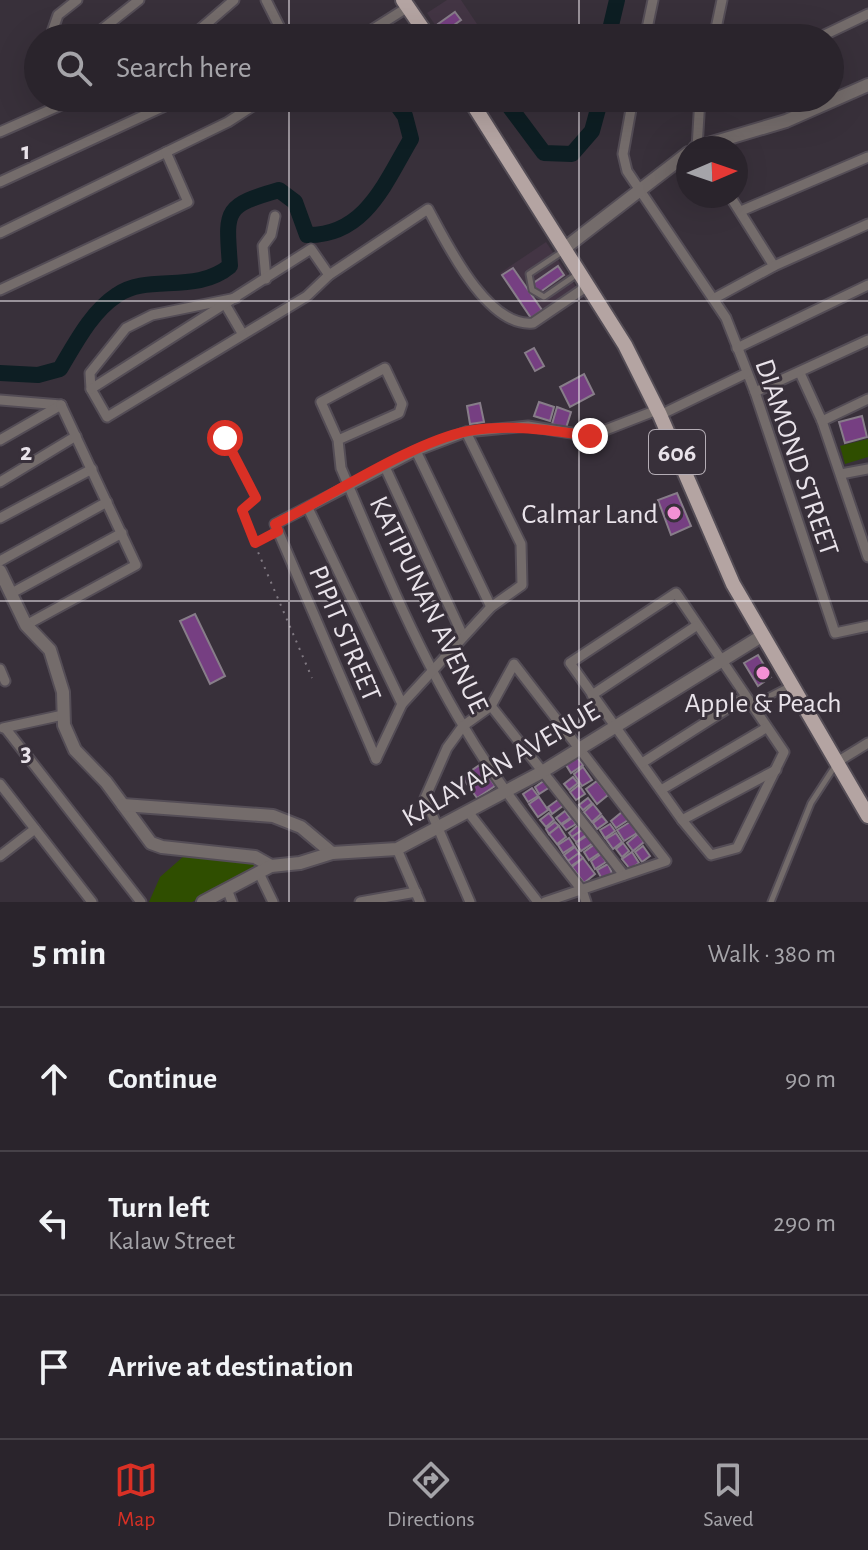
<!DOCTYPE html>
<html lang="en">
<head>
<meta charset="utf-8">
<style>
  :root { --surface:#2a242c; --page:#322c34; --text:#f1f3f6; --muted:#a5a4a9; --line:#464148; --accent:#d93025 }
  body { margin:0; font-family:"Alegreya Sans",sans-serif; background:var(--page); color:var(--text) }
  .compass { position:absolute; left:676px; top:136px; width:72px; height:72px; border-radius:50%; background:var(--surface); box-shadow:0 8px 32px #0002; rotate:88deg }
  .stop { position:absolute; width:24px; height:24px; margin:-18px; border:6px solid #d93025; border-radius:50%; background:#fff }
  .stop.end { background:#d93025; border-color:#fff; box-shadow:0 2px 8px #0008 }
  .list { margin:0; padding:0; list-style:none }
  h2 { display:flex; justify-content:space-between; align-items:center; height:104px; margin:0; padding:0 32px; font-size:34px }
  h2 small { font-size:26px; font-weight:400; color:var(--muted) }
  .list li { display:grid; grid-template-columns:52px 1fr auto; gap:24px; align-items:center; box-sizing:border-box; height:144px; padding:0 32px; border-top:2px solid var(--line) }
  .list b { display:block; font-size:30px; white-space:nowrap }
  .list p { margin:0; font-size:26px; white-space:nowrap; color:var(--muted) }
  .list em { font-size:26px; font-style:normal; color:var(--muted) }
  .icon { flex:none; width:44px; height:44px; fill:none; stroke:currentColor; stroke-width:2; stroke-linecap:round; stroke-linejoin:round }
  .map { position:relative; flex:none; width:868px; height:902px; overflow:hidden }
  .search { position:absolute; background:var(--surface); box-shadow:0 8px 32px #0002; left:24px; right:24px; top:24px; height:88px; display:flex; align-items:center; gap:20px; box-sizing:border-box; padding:0 28px; border-radius:44px; color:var(--muted); font-size:30px }
  .sheet { height:536px; background:var(--surface) }
  nav { display:flex; justify-content:space-around; align-items:center; box-sizing:border-box; height:112px; border-top:2px solid var(--line); background:var(--surface); font-size:22px; color:var(--muted) }
  nav a { display:grid; justify-items:center; gap:4px }
  nav .on { color:var(--accent) }
  .map>svg:first-child { display:block }
</style>
</head>
<body>
<div class="map">
<svg width="868" height="902" viewBox="0 0 868 902">
  <rect width="100%" height="100%" fill="#38303a"/>
  <g fill="#433544">
    <path d="M447 0H461L479 27 463 38H444L427 13Z"/>
    <path d="M546 242 578 290 532 321 500 273Z"/>
  </g>
  <g fill="#2f4e00">
    <path d="M868 439V457L845 464 840 446Z"/>
    <path d="M184 856 255 863 253 869 192 902H149L160 877Z"/>
  </g>
  <g fill="none" stroke-linecap="round" stroke-linejoin="round">
    <g stroke="#0d1e23" stroke-width="16">
      <path d="M608 38 617 0"/>
      <path d="M503 98 544 153 572 154 592 131 601 98"/>
      <path d="M0 373 38 375 60 369C75 344 91 312 117 295 148 273 195 295 230 266 226 210 223 206 279 190L295 202 307 235C365 236 385 183 411 139L405 116 392 98"/>
    </g>
  </g>
  <g fill="#763f82" stroke="#877d89" stroke-width="2">
    <path d="M455 12 461 20 444 32 438 24Z"/>
    <path d="M558 266 564 275 539 293 532 284Z"/>
    <path d="M513 268 542 310 531 318 502 275Z"/>
    <path d="M534 348 544 366 535 371 525 353Z"/>
    <path d="M584 374 594 394 570 407 560 387Z"/>
    <path d="M539 402 554 407 550 421 534 416Z"/>
    <path d="M480 403 484 422 470 424 467 406Z"/>
    <path d="M557 407 571 412 566 428 552 424Z"/>
    <path d="M862 416 867 437 845 443 839 422Z"/>
    <path d="M677 493 691 526 671 535 658 500Z"/>
    <path d="M195 614 225 676 210 684 180 621Z"/>
    <path d="M758 655 771 677 758 686 744 663Z"/>
    <path d="M577 757 583 765 571 773 566 765Z"/>
    <path d="M481 764 495 786 477 798 462 777Z"/>
    <path d="M583 767 592 780 582 786 574 774Z"/>
    <path d="M573 777 578 783 569 790 564 784Z"/>
    <path d="M545 780 550 787 539 794 535 787Z"/>
    <path d="M597 781 608 795 597 804 586 789Z"/>
    <path d="M579 785 585 794 576 800 570 792Z"/>
    <path d="M532 788 538 796 528 802 523 794Z"/>
    <path d="M539 797 548 810 538 817 529 804Z"/>
    <path d="M588 798 592 803 583 810 579 805Z"/>
    <path d="M559 799 564 805 552 814 548 807Z"/>
    <path d="M593 804 601 814 592 822 584 812Z"/>
    <path d="M565 811 570 818 561 824 556 818Z"/>
    <path d="M622 812 628 820 616 828 611 821Z"/>
    <path d="M549 813 554 820 546 827 540 820Z"/>
    <path d="M602 816 607 822 597 829 593 823Z"/>
    <path d="M572 818 576 824 566 830 562 825Z"/>
    <path d="M555 822 559 826 549 834 546 829Z"/>
    <path d="M630 822 637 833 624 841 617 830Z"/>
    <path d="M610 824 615 831 605 838 600 830Z"/>
    <path d="M578 825 582 830 572 837 569 833Z"/>
    <path d="M559 826 566 837 557 844 549 834Z"/>
    <path d="M582 830 586 835 576 842 572 837Z"/>
    <path d="M616 833 622 842 613 849 606 839Z"/>
    <path d="M638 834 644 842 633 851 627 843Z"/>
    <path d="M588 835 593 843 581 851 576 843Z"/>
    <path d="M569 838 574 846 563 853 558 845Z"/>
    <path d="M623 843 629 851 622 857 616 849Z"/>
    <path d="M595 844 601 852 589 860 584 852Z"/>
    <path d="M643 846 650 856 642 862 635 852Z"/>
    <path d="M575 847 579 853 568 861 564 855Z"/>
    <path d="M632 852 639 863 630 869 622 859Z"/>
    <path d="M579 853 583 858 571 866 568 861Z"/>
    <path d="M601 854 606 862 595 869 591 861Z"/>
    <path d="M583 858 595 874 584 883 572 867Z"/>
    <path d="M608 864 612 873 602 879 597 870Z"/>
  </g>
  <g fill="none" stroke-linecap="round" stroke-linejoin="round">
    <defs>
      <g id="service">
        <path d="M562 252 529 274 532 290 544 297 576 275"/>
        <path d="M764 699 789 686"/>
        <path d="M771 902 811 803 835 766"/>
      </g>
      <g id="minor">
        <path d="M266 0 279 26 269 38"/>
        <path d="M50 38 58 15 77 0"/>
        <path d="M91 38 139 0"/>
        <path d="M190 38 234 0"/>
        <path d="M359 38 408 7"/>
        <path d="M645 38 653 0"/>
        <path d="M714 38 722 0"/>
        <path d="M818 38 868 14"/>
        <path d="M633 98 623 154 627 171 726 318 755 392 835 633 868 626"/>
        <path d="M0 132 77 98"/>
        <path d="M697 148 700 98"/>
        <path d="M0 182 182 98"/>
        <path d="M730 196 774 266"/>
        <path d="M741 211 868 157"/>
        <path d="M0 233 228 122 265 98"/>
        <path d="M266 279 263 246 271 235 275 216"/>
        <path d="M0 290 188 202 166 152"/>
        <path d="M236 298 152 315 126 328 90 373 91 389 107 417 307 296 329 275 428 209C446 242 487 328 533 323L589 285"/>
        <path d="M715 298 774 266 868 224"/>
        <path d="M225 304 242 333"/>
        <path d="M737 348 868 285"/>
        <path d="M800 373 822 421 868 557"/>
        <path d="M91 389 311 249 329 275"/>
        <path d="M755 392 868 340"/>
        <path d="M0 400 61 405"/>
        <path d="M660 415 747 373"/>
        <path d="M822 421 868 399"/>
        <path d="M0 440 61 405"/>
        <path d="M338 440 399 413 402 404 385 368 321 402 338 440 341 468C378 555 415 646 464 727 498 785 540 837 582 890L586 902"/>
        <path d="M416 451 491 607"/>
        <path d="M385 467 463 636"/>
        <path d="M841 474 868 469"/>
        <path d="M0 482 76 436"/>
        <path d="M308 508 402 704"/>
        <path d="M0 518 92 469"/>
        <path d="M0 561 107 502"/>
        <path d="M676 593 784 752 737 848 711 855 682 820 570 663Z"/>
        <path d="M10 594 122 533"/>
        <path d="M26 625 136 565 61 405"/>
        <path d="M0 669 5 681"/>
        <path d="M592 695 696 626"/>
        <path d="M491 706 624 875"/>
        <path d="M3 728 63 715"/>
        <path d="M6 729 141 902"/>
        <path d="M376 759 275 524 416 451 466 432 528 426 590 436 657 410"/>
        <path d="M376 759 402 704 491 607 522 585 521 544 466 432"/>
        <path d="M837 762 868 743"/>
        <path d="M642 763 744 698"/>
        <path d="M0 784 92 902"/>
        <path d="M661 790 766 728"/>
        <path d="M469 813 538 902"/>
        <path d="M682 820 776 770"/>
        <path d="M397 849 420 902"/>
        <path d="M0 856 35 829"/>
        <path d="M259 873 273 902"/>
        <path d="M227 889 232 902"/>
        <path d="M360 902 416 892"/>
        <path d="M470 902 425 798 447 748 463 726 491 706 514 664 666 861 545 902"/>
      </g>
      <g id="tertiary">
        <path d="M695 148 786 121 868 85"/>
        <path d="M565 248 688 153"/>
        <path d="M0 571 26 625 50 650 63 692 64 725 75 750 106 782 151 843 162 847 255 857 271 866"/>
        <path d="M123 805 273 816 301 827 332 853"/>
        <path d="M203 902 271 866 300 863 332 853 397 849 542 772 763 635"/>
      </g>
      <g id="primary">
        <path d="M403 0 429 38"/>
        <path d="M469 98 625 345 660 415 733 584 868 816"/>
      </g>
    </defs>
    <use href="#service" stroke="#544d56" stroke-width="9"/>
    <use href="#minor" stroke="#544d56" stroke-width="13"/>
    <use href="#tertiary" stroke="#544d56" stroke-width="16"/>
    <use href="#primary" stroke="#544d56" stroke-width="18"/>
    <g stroke="#807982" stroke-width="2" stroke-dasharray="2 6" stroke-linecap="butt">
      <path d="M225 438 256 498 242 510 255 543 269 536"/>
      <path d="M255 545 312 678"/>
    </g>
    <use href="#service" stroke="#746c6b" stroke-width="5"/>
    <use href="#minor" stroke="#746c6b" stroke-width="9"/>
    <use href="#tertiary" stroke="#746c6b" stroke-width="12"/>
    <use href="#primary" stroke="#b4a4a2" stroke-width="14"/>
  </g>
  <g fill="none" stroke-linecap="round" stroke-linejoin="round">
    <path stroke="#d93025" stroke-width="10" d="M225 438 256 498 242 510 255 543 278 531 275 524C328 498 412 442 468 431 510 424 549 430 590 436"/>
  </g>
  <path fill="none" stroke="#e9e3ea" stroke-width="2" stroke-opacity="0.55" d="M289 0V38M579 0V38M289 98V902M579 98V902M0 301H868M0 601H868"/>
  <g fill="#f391d5" stroke="#38303a" stroke-width="3">
    <circle cx="674" cy="513" r="8"/>
    <circle cx="763" cy="673" r="8"/>
  </g>
  <g text-anchor="middle" stroke-width="6" stroke-linejoin="round" paint-order="stroke">
    <rect fill="#38303a" stroke="#b4adb5" stroke-width="2" x="649" y="430" width="56" height="44" rx="6"/>
    <g font-size="26" font-weight="bold" fill="#e9e3ea">
      <text x="677" y="461">606</text>
    </g>
    <g font-size="28" fill="#e9e3ea" stroke="#38303a">
      <text transform="translate(798 457) rotate(71)" y="10">DIAMOND STREET</text>
      <text transform="translate(430 604) rotate(64)" y="10">KATIPUNAN AVENUE</text>
      <text transform="translate(346 633) rotate(67)" y="10">PIPIT STREET</text>
      <text transform="translate(500 763) rotate(-30)" y="10">KALAYAAN AVENUE</text>
    </g>
    <g font-size="28" fill="#e9e3ea" stroke="#38303a" text-anchor="end">
      <text x="658" y="523">Calmar Land</text>
      <text x="763" y="712" text-anchor="middle">Apple &amp; Peach</text>
    </g>
  </g>
  <g font-size="26" text-anchor="middle" font-weight="bold" fill="#e9e3ea" stroke="#38303a" stroke-width="6" stroke-linejoin="round" paint-order="stroke">
    <text x="26" y="159">1</text>
    <text x="26" y="460">2</text>
    <text x="26" y="761">3</text>
  </g>
</svg>
<svg class="compass" viewBox="-18 -18 36 36"><path d="M0-13l5 13h-10z" fill="#e53935"/><path d="M0 13l5-13h-10z" fill="#a5a4a9"/></svg>
<div class="stop" style="left:225px;top:438px"></div>
<div class="stop end" style="left:590px;top:436px"></div>
<div class="search"><svg class="icon" aria-label="search" viewBox="0 0 24 24"><circle cx="10" cy="10" r="6"/><path d="M15 15l6 6"/></svg>Search here</div>
</div>
<section class="sheet">
<h2>5 min<small>Walk · 380 m</small></h2>
<ul class="list">
<li><svg class="icon" aria-label="ahead" viewBox="0 0 24 24"><path d="M12 20V5M6 11l6-6 6 6"/></svg><div><b>Continue</b></div><em>90 m</em></li>
<li><svg class="icon" aria-label="left" viewBox="0 0 24 24"><path d="M17 20v-9H6M10 6l-5 5 5 5"/></svg><div><b>Turn left</b><p>Kalaw Street</p></div><em>290 m</em></li>
<li><svg class="icon" aria-label="arrive" viewBox="0 0 24 24"><path d="M6 21V4h12l-3 4 3 4H6"/></svg><div><b>Arrive at destination</b></div></li>
</ul>
</section>
<nav>
<a class="on"><svg class="icon" aria-label="map" viewBox="0 0 24 24"><path d="M3 6l6-2 6 2 6-2v14l-6 2-6-2-6 2zM9 4v14M15 6v14"/></svg>Map</a>
<a><svg class="icon" aria-label="directions" viewBox="0 0 24 24"><path d="M12 3l9 9-9 9-9-9zM9 14v-3h6M13 9l2 2-2 2"/></svg>Directions</a>
<a><svg class="icon" aria-label="saved" viewBox="0 0 24 24"><path d="M7 4h10v16l-5-4-5 4z"/></svg>Saved</a>
</nav>
</body>
</html>
